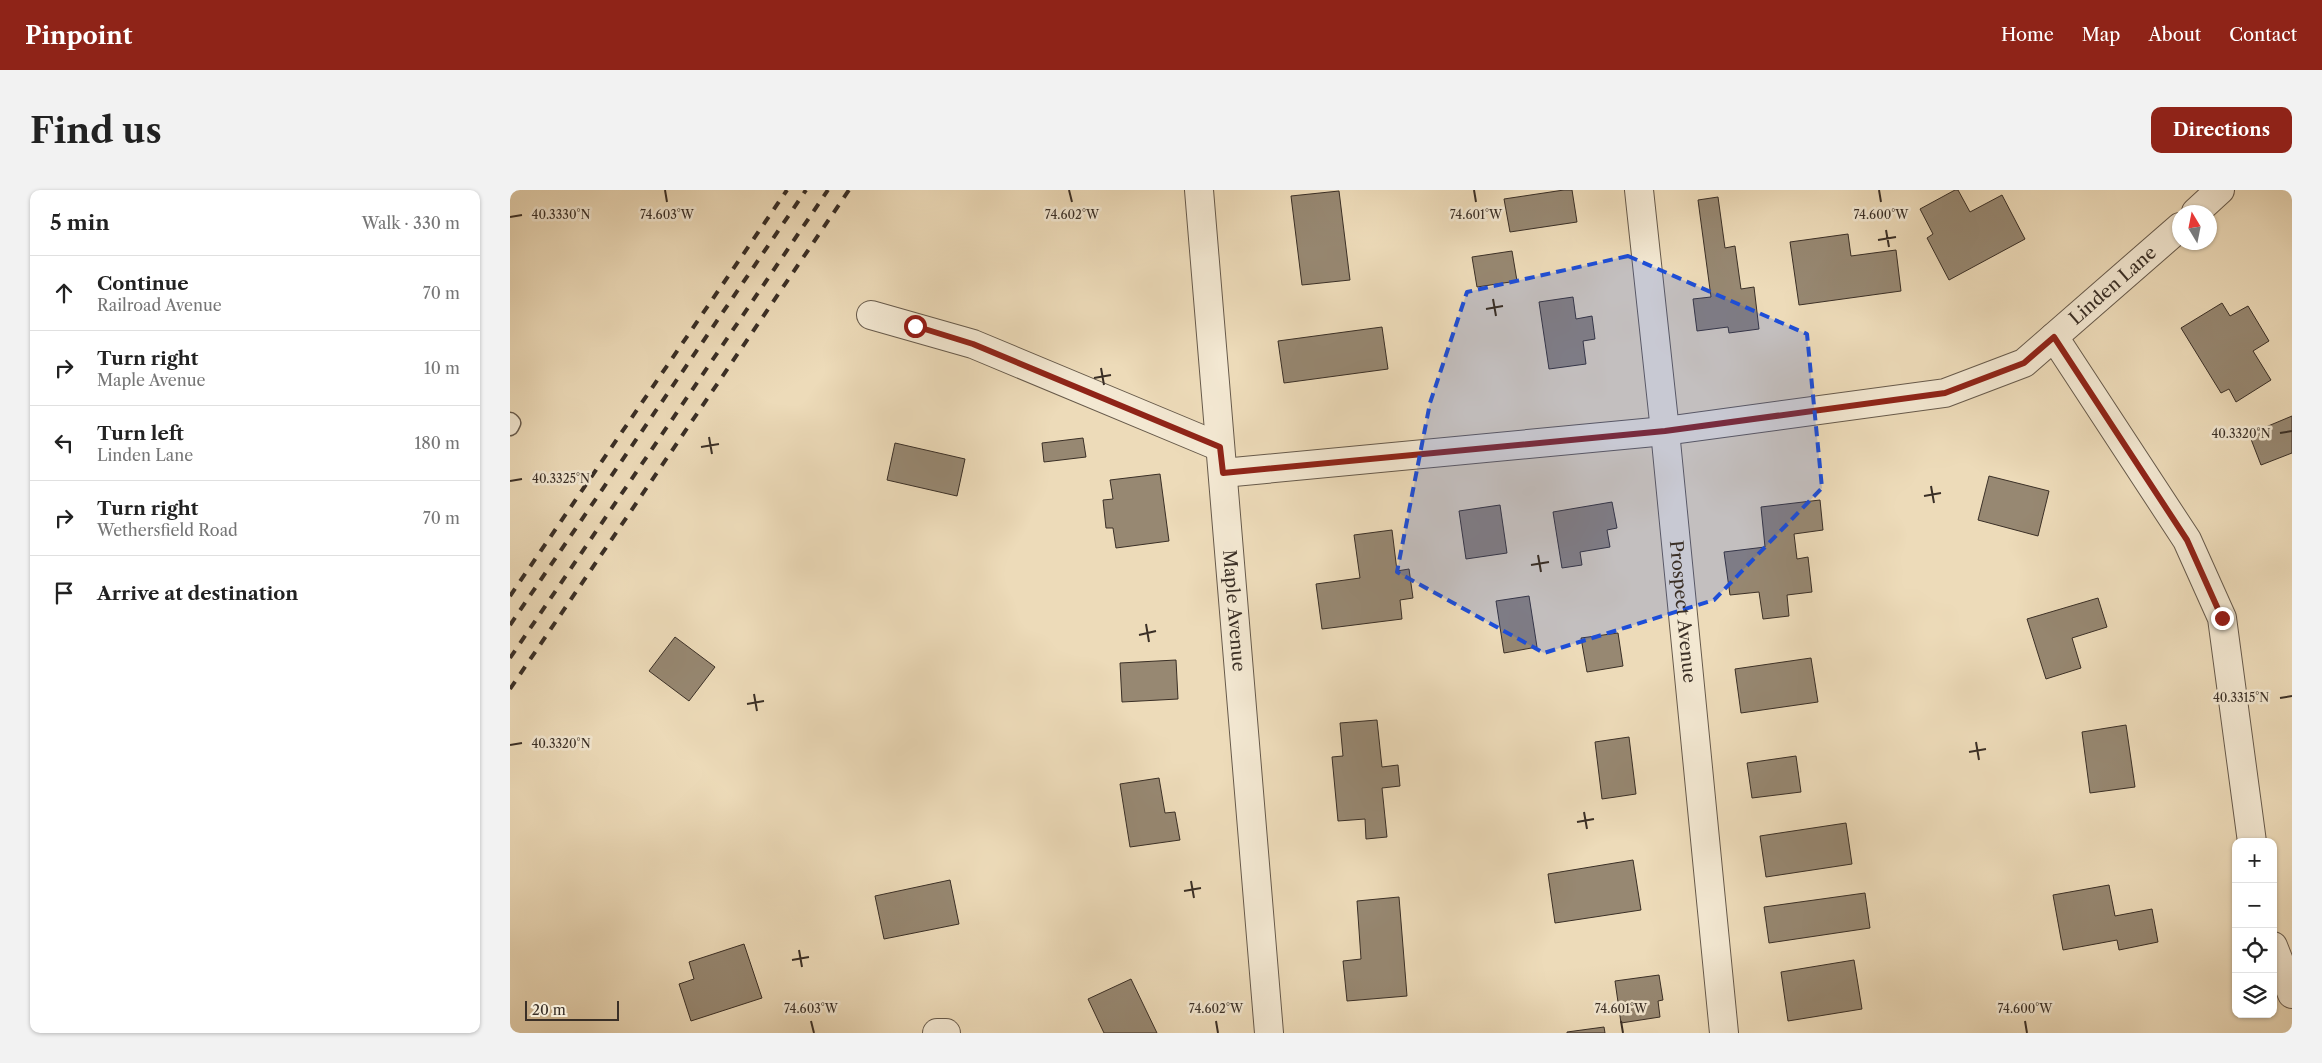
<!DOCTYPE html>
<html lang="en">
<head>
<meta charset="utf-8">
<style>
  :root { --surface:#fff; --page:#f2f2f2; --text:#222; --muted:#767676; --line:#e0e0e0; --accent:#8f2418 }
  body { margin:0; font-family:"Libre Caslon Text",serif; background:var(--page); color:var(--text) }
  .controls { position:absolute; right:15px; bottom:15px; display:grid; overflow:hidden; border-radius:10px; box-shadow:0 1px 4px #0004 }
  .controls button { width:45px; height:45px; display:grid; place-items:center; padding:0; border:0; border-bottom:1px solid var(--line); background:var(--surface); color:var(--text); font:25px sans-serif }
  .compass { position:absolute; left:1662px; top:15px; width:45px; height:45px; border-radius:50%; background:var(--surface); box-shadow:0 1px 4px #0004; rotate:350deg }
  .scale { position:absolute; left:15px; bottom:12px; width:94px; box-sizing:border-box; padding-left:5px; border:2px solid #3a2f26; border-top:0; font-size:14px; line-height:18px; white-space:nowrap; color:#3a2f26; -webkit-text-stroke:4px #f3e8d2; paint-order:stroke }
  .stop { position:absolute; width:15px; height:15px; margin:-11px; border:4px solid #8f2418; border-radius:50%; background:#fff }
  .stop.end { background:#8f2418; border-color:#fff; box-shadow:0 1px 5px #0008 }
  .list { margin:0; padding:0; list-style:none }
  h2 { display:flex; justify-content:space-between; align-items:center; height:65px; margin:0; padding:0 20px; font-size:21px }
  h2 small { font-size:16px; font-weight:400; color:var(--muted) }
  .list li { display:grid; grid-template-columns:32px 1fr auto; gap:15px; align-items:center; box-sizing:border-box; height:75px; padding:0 20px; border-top:1px solid var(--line) }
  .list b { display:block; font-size:19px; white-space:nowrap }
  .list p { margin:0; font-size:16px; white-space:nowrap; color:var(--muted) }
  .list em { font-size:16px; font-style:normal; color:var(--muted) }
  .icon { flex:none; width:28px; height:28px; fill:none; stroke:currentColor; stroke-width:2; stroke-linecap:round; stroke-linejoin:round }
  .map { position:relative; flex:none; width:1782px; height:843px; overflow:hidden; border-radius:10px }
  header { display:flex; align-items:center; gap:30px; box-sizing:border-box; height:70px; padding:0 25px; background:var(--accent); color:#fff }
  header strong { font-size:24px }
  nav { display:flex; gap:28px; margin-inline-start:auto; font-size:18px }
  .intro { display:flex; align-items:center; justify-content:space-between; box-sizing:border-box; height:120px; padding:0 30px }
  h1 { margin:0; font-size:35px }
  .button { padding:12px 22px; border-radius:10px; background:var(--accent); color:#fff; font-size:18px; font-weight:700 }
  main { display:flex; gap:30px; padding:0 30px }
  aside { flex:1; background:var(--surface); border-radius:10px; box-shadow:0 1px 4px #0004 }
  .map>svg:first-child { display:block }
</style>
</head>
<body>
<header>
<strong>Pinpoint</strong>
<nav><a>Home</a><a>Map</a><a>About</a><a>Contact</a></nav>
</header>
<div class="intro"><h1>Find us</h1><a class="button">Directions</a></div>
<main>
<aside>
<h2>5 min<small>Walk · 330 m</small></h2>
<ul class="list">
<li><svg class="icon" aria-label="ahead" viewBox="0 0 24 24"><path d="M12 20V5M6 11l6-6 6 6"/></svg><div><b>Continue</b><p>Railroad Avenue</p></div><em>70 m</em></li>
<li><svg class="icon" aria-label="right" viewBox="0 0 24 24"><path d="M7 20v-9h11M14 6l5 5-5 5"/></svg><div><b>Turn right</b><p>Maple Avenue</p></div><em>10 m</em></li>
<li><svg class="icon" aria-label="left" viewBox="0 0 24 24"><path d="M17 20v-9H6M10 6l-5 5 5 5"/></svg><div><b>Turn left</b><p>Linden Lane</p></div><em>180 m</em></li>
<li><svg class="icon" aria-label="right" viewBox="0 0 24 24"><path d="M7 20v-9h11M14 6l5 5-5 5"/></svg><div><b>Turn right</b><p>Wethersfield Road</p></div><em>70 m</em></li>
<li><svg class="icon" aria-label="arrive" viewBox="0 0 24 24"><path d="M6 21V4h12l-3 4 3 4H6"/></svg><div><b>Arrive at destination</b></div></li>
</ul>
</aside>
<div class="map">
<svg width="1782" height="843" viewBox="0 0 1782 843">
  <rect width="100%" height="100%" fill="#eddbb9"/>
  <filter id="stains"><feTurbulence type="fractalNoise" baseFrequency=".004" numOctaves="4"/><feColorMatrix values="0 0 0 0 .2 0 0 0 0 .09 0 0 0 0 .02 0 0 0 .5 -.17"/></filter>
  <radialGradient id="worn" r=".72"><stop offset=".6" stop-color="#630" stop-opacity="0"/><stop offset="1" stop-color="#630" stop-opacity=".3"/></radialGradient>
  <g fill="#978872" stroke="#3a2f26">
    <path d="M1054 0H1062L1067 32 1000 42 994 9Z"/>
    <path d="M1445 0H1448L1460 22 1492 5 1515 49 1439 90 1417 48 1423 44 1410 19Z"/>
    <path d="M829 1 840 90 792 95 781 6Z"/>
    <path d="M1208 7 1215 58 1225 56 1231 99 1244 97 1249 139 1219 143 1218 137 1187 141 1183 109 1201 107 1188 10Z"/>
    <path d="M1338 44 1341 66 1386 60 1391 101 1289 115 1280 52Z"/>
    <path d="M1002 61 1007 91 967 97 962 67Z"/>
    <path d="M1063 107 1066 129 1082 126 1085 149 1073 151 1076 174 1039 179 1029 112Z"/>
    <path d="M1712 113 1720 126 1738 116 1759 151 1743 161 1761 190 1726 212 1719 199 1711 203 1671 138Z"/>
    <path d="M872 137 878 179 774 193 768 151Z"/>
    <path d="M1782 226V263L1751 275 1739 244Z"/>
    <path d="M573 248 576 267 534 272 532 253Z"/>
    <path d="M385 253 455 269 447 306 377 290Z"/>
    <path d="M650 284 659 351 606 358 603 338H596L593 310 603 309 600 290Z"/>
    <path d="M1479 286 1539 301 1528 346 1468 330Z"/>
    <path d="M1310 310 1313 340 1284 344 1287 369 1298 367 1302 402 1277 405 1279 426 1253 429 1249 402 1220 405 1214 362 1255 357 1251 317Z"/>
    <path d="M1102 312 1107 338 1097 340 1100 357 1070 362 1072 375 1052 378 1043 322Z"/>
    <path d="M990 315 997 363 956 369 949 321Z"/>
    <path d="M882 340 887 381 899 379 903 408 890 410 892 429 812 439 806 394 850 388 844 345Z"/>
    <path d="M1019 406 1027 457 994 463 986 411Z"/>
    <path d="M1588 408 1597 437 1562 448 1571 478 1536 489 1517 429Z"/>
    <path d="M1108 443 1113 476 1077 482 1071 448Z"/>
    <path d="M165 447 205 477 179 511 139 481Z"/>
    <path d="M1301 468 1308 512 1231 523 1225 479Z"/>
    <path d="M666 470 668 509 612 512 610 473Z"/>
    <path d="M867 530 872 577 888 575 890 596 872 598 877 647 856 649 855 629 828 631 822 567 833 566 830 533Z"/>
    <path d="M1616 535 1625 597 1580 603 1572 542Z"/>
    <path d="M1119 547 1126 604 1092 609 1085 552Z"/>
    <path d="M1286 566 1291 602 1242 608 1237 573Z"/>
    <path d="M649 588 655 623 665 622 670 650 620 657 610 594Z"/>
    <path d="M1336 633 1342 674 1256 687 1250 646Z"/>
    <path d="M1123 670 1131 720 1045 733 1038 684Z"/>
    <path d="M440 690 449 734 374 749 365 706Z"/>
    <path d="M1599 695 1605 726 1642 719 1648 752 1609 760 1607 750 1553 760 1543 705Z"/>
    <path d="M1355 703 1360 738 1259 753 1254 717Z"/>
    <path d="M889 707 897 806 837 811 833 771 851 769 847 711Z"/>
    <path d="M234 754 252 808 181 831 169 794 184 789 179 772Z"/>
    <path d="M1344 770 1352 819 1278 831 1271 782Z"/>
    <path d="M1149 785 1153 810 1148 811 1150 827 1111 833 1105 791Z"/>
    <path d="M621 789 647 843H594L578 809Z"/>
    <path d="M1094 837 1095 843H1057V842Z"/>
  </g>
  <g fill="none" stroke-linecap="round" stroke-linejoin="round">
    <defs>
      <path id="lane" d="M0 231 2 233 0 237"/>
      <g id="street">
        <path id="s1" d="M689 0 759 843"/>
        <path id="s2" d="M1129 0 1155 241 1214 843"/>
        <path d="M1686 22 1710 0"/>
        <path d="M361 125 463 154 710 257"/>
        <path d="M1544 147 1677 350 1712 428 1742 652"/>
        <path id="s3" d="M713 283 1155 241 1435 203 1514 173 1670 37"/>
        <path d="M1763 756 1782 804"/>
        <path d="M427 843H436"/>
      </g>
    </defs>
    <use href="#lane" stroke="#675a4b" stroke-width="19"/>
    <use href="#street" stroke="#675a4b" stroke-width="30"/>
    <use href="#lane" stroke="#f3e8d2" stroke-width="16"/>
    <use href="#street" stroke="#f3e8d2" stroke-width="28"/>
    <g stroke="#3a2f26" stroke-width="4" stroke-dasharray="9 9" stroke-linecap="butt">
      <path d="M0 406 277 0"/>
      <path d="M0 435 296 0"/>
      <path d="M0 468 318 0"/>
      <path d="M0 499 339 0"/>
    </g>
  </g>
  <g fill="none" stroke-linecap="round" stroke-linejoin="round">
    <path stroke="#8f2418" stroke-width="6" d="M405 136 463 154 710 257 713 283 1155 241 1435 203 1514 173 1544 147 1677 350 1712 428"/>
  </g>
  <path fill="#1d4ed8" fill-opacity="0.2" stroke="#1d4ed8" stroke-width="4" stroke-dasharray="10 6" stroke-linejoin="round" d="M1118 66 1297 144 1312 298 1204 410 1034 463 887 382 920 213 957 102Z"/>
  <path fill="none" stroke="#3a2f26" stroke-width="2" d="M155 0 157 12M559 0 562 12M964 0 966 12M1369 0 1371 12M0 27 12 25M1376 40 1379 57M1368 50 1386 47M983 109 986 126M976 119 993 116M591 178 594 195M584 188 601 185M1770 243 1782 241M199 247 202 264M191 257 209 254M0 291 12 289M1421 296 1424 313M1414 306 1431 303M1028 365 1031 382M1021 375 1039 372M636 434 639 452M629 445 646 441M244 504 247 521M1770 508 1782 506M237 514 254 511M1466 552 1469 570M0 555 12 553M1459 562 1476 559M1074 622 1077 639M1067 632 1084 629M681 691 684 708M674 701 691 698M289 760 292 777M282 770 299 767M301 831 304 843M706 831 708 843M1111 831 1113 843M1515 831 1517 843"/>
  <g text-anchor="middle" stroke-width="5" stroke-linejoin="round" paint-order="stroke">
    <g font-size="18" fill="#3a2f26" stroke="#f3e8d2">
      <text dy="6" stroke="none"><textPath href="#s3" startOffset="929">Linden Lane</textPath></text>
      <text dy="6" stroke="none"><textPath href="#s1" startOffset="422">Maple Avenue</textPath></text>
      <text dy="6" stroke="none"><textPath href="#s2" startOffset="424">Prospect Avenue</textPath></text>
    </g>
  </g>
  <g font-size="12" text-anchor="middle" fill="#3a2f26" stroke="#f3e8d2" stroke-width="5" stroke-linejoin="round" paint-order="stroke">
    <text x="51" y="29">40.3330°N</text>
    <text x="157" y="29">74.603°W</text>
    <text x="562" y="29">74.602°W</text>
    <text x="966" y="29">74.601°W</text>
    <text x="1371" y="29">74.600°W</text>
    <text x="1731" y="248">40.3320°N</text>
    <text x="51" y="293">40.3325°N</text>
    <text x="1731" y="512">40.3315°N</text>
    <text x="51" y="558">40.3320°N</text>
    <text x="301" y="823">74.603°W</text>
    <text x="706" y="823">74.602°W</text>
    <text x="1111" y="823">74.601°W</text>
    <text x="1515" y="823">74.600°W</text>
  </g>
  <rect width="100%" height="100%" filter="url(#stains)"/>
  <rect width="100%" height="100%" fill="url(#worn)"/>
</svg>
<div class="controls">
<button>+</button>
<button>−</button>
<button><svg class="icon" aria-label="locate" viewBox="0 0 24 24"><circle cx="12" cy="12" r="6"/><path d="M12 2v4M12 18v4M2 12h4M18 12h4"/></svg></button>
<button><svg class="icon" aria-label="layers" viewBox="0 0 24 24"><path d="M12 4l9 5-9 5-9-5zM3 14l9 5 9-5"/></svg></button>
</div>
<svg class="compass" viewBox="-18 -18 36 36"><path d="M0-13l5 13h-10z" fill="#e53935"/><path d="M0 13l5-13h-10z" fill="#767676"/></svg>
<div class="scale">20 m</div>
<div class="stop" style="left:405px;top:136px"></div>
<div class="stop end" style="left:1712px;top:428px"></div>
</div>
</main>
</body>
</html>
